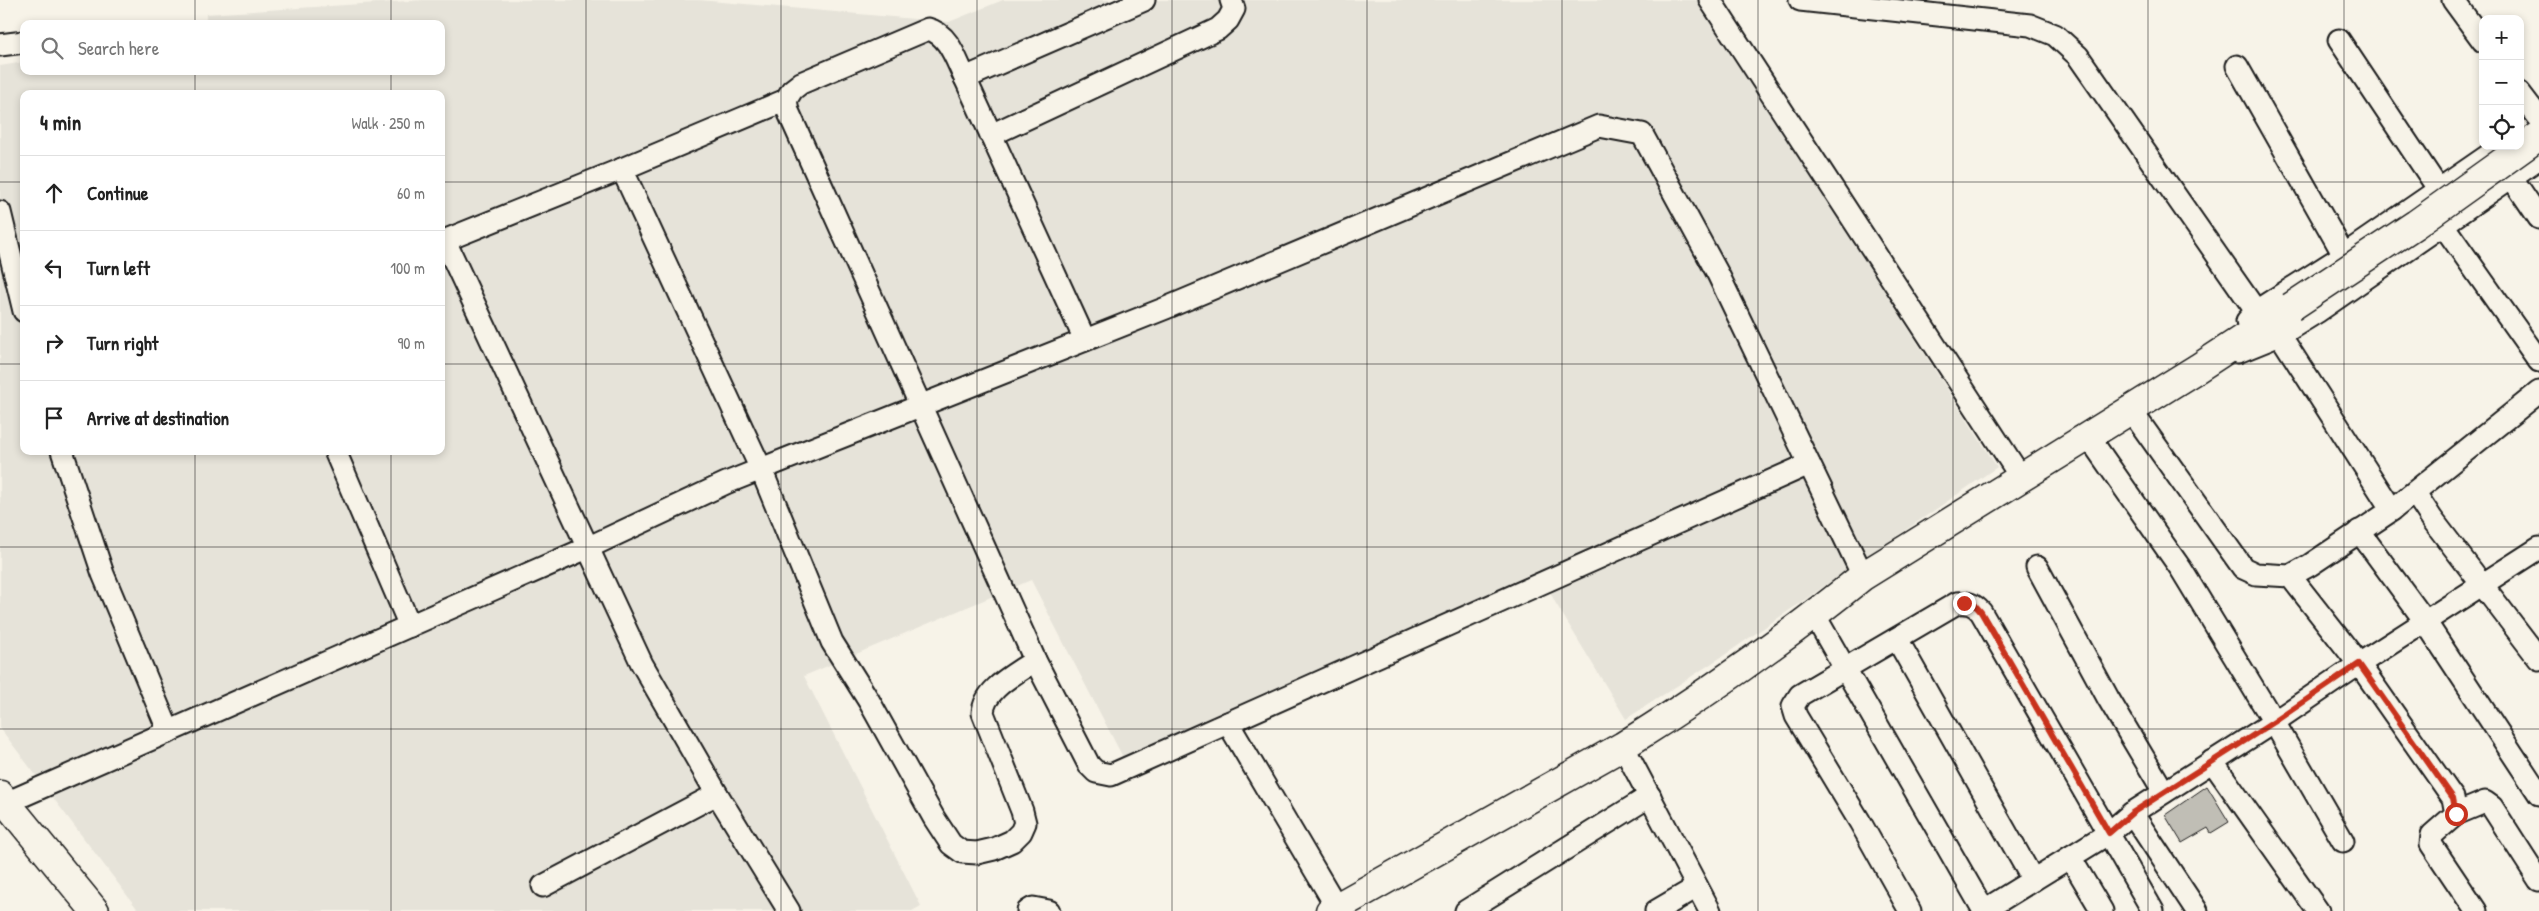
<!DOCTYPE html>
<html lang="en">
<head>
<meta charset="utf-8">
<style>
  :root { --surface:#fff; --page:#f2f2f2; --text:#222; --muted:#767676; --line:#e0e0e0 }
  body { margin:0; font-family:"Patrick Hand",sans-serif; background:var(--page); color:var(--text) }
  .controls { position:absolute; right:15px; top:15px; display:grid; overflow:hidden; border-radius:10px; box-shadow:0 2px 8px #0003 }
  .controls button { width:45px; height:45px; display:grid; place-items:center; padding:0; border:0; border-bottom:1px solid var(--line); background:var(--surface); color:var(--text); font:25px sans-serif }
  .stop { position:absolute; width:15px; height:15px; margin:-11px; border:4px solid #c8321e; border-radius:50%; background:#fff }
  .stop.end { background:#c8321e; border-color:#fff; box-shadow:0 1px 5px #0008 }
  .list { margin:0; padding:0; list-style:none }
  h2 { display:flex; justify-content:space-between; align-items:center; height:65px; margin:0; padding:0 20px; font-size:21px }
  h2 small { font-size:16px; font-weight:400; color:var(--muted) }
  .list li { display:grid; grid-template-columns:32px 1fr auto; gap:15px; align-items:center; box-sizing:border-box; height:75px; padding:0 20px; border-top:1px solid var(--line) }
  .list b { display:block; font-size:19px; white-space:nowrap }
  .list em { font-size:16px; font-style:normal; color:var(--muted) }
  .icon { flex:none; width:28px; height:28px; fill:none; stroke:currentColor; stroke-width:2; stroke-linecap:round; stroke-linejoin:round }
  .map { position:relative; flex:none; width:2539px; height:911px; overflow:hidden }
  .search { position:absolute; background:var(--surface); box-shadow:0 2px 8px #0003; left:20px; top:20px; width:425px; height:55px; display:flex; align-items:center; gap:12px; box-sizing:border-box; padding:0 18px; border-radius:10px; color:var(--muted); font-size:19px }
  .panel { position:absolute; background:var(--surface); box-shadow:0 2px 8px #0003; left:20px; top:90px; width:425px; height:365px; border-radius:10px }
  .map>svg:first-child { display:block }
</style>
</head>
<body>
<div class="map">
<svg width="2539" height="911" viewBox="0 0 2539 911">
  <rect width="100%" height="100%" fill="#f7f3e8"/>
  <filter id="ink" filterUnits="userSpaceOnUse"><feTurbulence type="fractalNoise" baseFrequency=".02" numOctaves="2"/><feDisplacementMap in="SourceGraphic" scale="10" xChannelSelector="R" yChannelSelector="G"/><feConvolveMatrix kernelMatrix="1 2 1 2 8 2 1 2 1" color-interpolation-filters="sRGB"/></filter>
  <g filter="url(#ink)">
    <path fill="#e6e3d9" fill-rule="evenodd" d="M424 0H699L949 22 1003 0H1698L1997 467 1726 654 1626 719 1555 602 1539 570 1127 765 1031 580 804 676 921 906 912 911H139L0 728V66L24 62V71H441V24H206V14ZM24 94H441V451H24Z"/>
    <path fill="#c0beb5" stroke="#1c1c1c" d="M2207 786 2229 822 2211 833 2208 828 2182 843 2165 815Z"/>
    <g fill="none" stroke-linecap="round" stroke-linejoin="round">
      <defs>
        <g id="street">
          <path d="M1710 0 2022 479"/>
          <path d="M1800 0 2030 25 2055 35 2078 56 2256 311"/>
          <path d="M2453 0 2483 41"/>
          <path d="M2339 40 2439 190"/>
          <path d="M0 45 24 42"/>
          <path d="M2237 66 2344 255"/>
          <path d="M965 78 1144 0"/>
          <path d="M2520 93 2539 118"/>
          <path d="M991 135 1218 29 1228 20 1234 9 1231 0"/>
          <path d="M2504 166 2539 218"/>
          <path d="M622 169 786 100"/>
          <path d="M0 212 24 311"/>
          <path d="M2436 215 2539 361"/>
          <path d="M445 241 642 664 717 794 789 911"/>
          <path d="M441 242 622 169 761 469 832 642 869 701 934 818 951 844 962 852 977 853 994 849 1012 841 1021 832 1025 823 1022 811 983 713C984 688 1018 673 1035 660"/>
          <path d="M2247 321 2256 311 2344 255 2502 146"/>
          <path d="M2280 335 2392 510"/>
          <path d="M1085 340 965 78C956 60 949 34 928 29L801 83 792 90 786 100 788 111 1035 660 1089 765 1096 772 1111 775 1809 464"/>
          <path d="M2238 352 2280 335 2317 312 2539 158"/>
          <path d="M2130 409 2243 568 2256 574 2290 576 2310 565 2392 510 2539 392"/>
          <path d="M2088 436 2181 569 2274 722 2343 841"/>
          <path d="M62 451 103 574 169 732"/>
          <path d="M335 451 410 626"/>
          <path d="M2415 493 2432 519 2539 659"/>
          <path d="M2359 531 2425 621 2539 794"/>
          <path d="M2037 567 2108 698 2164 792"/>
          <path d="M2290 576 2359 664 2453 798 2456 814 2432 835 2431 844 2476 911"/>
          <path d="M1815 616 1984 911"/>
          <path d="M1897 639 2033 880"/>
          <path d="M1228 723 1336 906"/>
          <path d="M1623 746 1710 911"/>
          <path d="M2212 761 2318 911"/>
          <path d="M6 803 587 548 726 483 1166 308 1599 126 1642 134 1718 274 1863 576"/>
          <path d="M2132 813 2197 911"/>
          <path d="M2456 814 2485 802 2492 807 2539 880"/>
          <path d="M2070 857 2102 911"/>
          <path d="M543 886 717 794"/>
          <path d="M1028 911 1033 908 1049 911"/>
          <path d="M1466 911 1650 796"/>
          <path d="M1656 911 1697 887"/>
          <path d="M1910 911 1860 822 1796 716 1793 706 1800 695 1957 603C1968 602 1974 604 1981 612L2153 911"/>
          <path d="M1983 911 2109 833 2132 813 2274 722 2359 664 2539 548"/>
        </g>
        <g id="secondary">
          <path d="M0 795 95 911"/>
          <path d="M1330 911 1623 746C1706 694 1787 638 1863 576L2198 368 2291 307"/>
        </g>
      </defs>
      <use href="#street" stroke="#1c1c1c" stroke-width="25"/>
      <use href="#secondary" stroke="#1c1c1c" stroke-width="31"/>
      <use href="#street" stroke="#f7f3e8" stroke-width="21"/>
      <use href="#secondary" stroke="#f7f3e8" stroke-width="28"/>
      <defs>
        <path id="secondary-bridge" d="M2291 307 2416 224 2539 136"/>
      </defs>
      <use href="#secondary-bridge" stroke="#1c1c1c" stroke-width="31" stroke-linecap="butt"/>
      <use href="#secondary-bridge" stroke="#f7f3e8" stroke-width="28"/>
    </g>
  </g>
  <g fill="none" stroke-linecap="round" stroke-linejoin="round" filter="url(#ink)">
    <path stroke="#c8321e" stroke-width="6" d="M1964 603 1974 604 1981 612 2109 833 2132 813 2274 722 2359 664 2453 798 2456 814"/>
  </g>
  <path fill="none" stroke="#1c1c1c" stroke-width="1" stroke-opacity="0.55" d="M195 0V24M391 0V24M586 0V911M781 0V911M977 0V911M1172 0V911M1367 0V911M1562 0V911M1758 0V911M1953 0V911M2148 0V911M2344 0V911M195 71V94M391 71V94M0 182H24M441 182H2539M0 364H24M441 364H2539M195 451V911M391 451V911M0 547H2539M0 729H2539"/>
</svg>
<div class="controls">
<button>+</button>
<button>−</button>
<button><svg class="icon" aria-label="locate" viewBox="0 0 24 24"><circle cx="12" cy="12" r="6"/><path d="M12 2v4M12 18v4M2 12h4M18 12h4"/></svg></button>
</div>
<div class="stop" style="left:2456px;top:814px"></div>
<div class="stop end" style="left:1964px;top:603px"></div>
<div class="search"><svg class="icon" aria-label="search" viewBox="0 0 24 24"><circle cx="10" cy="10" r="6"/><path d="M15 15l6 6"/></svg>Search here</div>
<section class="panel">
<h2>4 min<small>Walk · 250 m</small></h2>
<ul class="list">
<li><svg class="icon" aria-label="ahead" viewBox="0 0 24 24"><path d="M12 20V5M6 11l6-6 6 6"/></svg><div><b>Continue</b></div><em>60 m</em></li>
<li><svg class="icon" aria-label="left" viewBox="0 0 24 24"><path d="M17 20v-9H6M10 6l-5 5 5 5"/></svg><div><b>Turn left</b></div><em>100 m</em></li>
<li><svg class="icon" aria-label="right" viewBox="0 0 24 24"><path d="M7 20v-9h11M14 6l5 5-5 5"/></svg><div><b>Turn right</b></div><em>90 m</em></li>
<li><svg class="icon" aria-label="arrive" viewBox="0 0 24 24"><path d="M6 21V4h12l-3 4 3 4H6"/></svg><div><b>Arrive at destination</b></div></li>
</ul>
</section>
</div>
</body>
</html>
